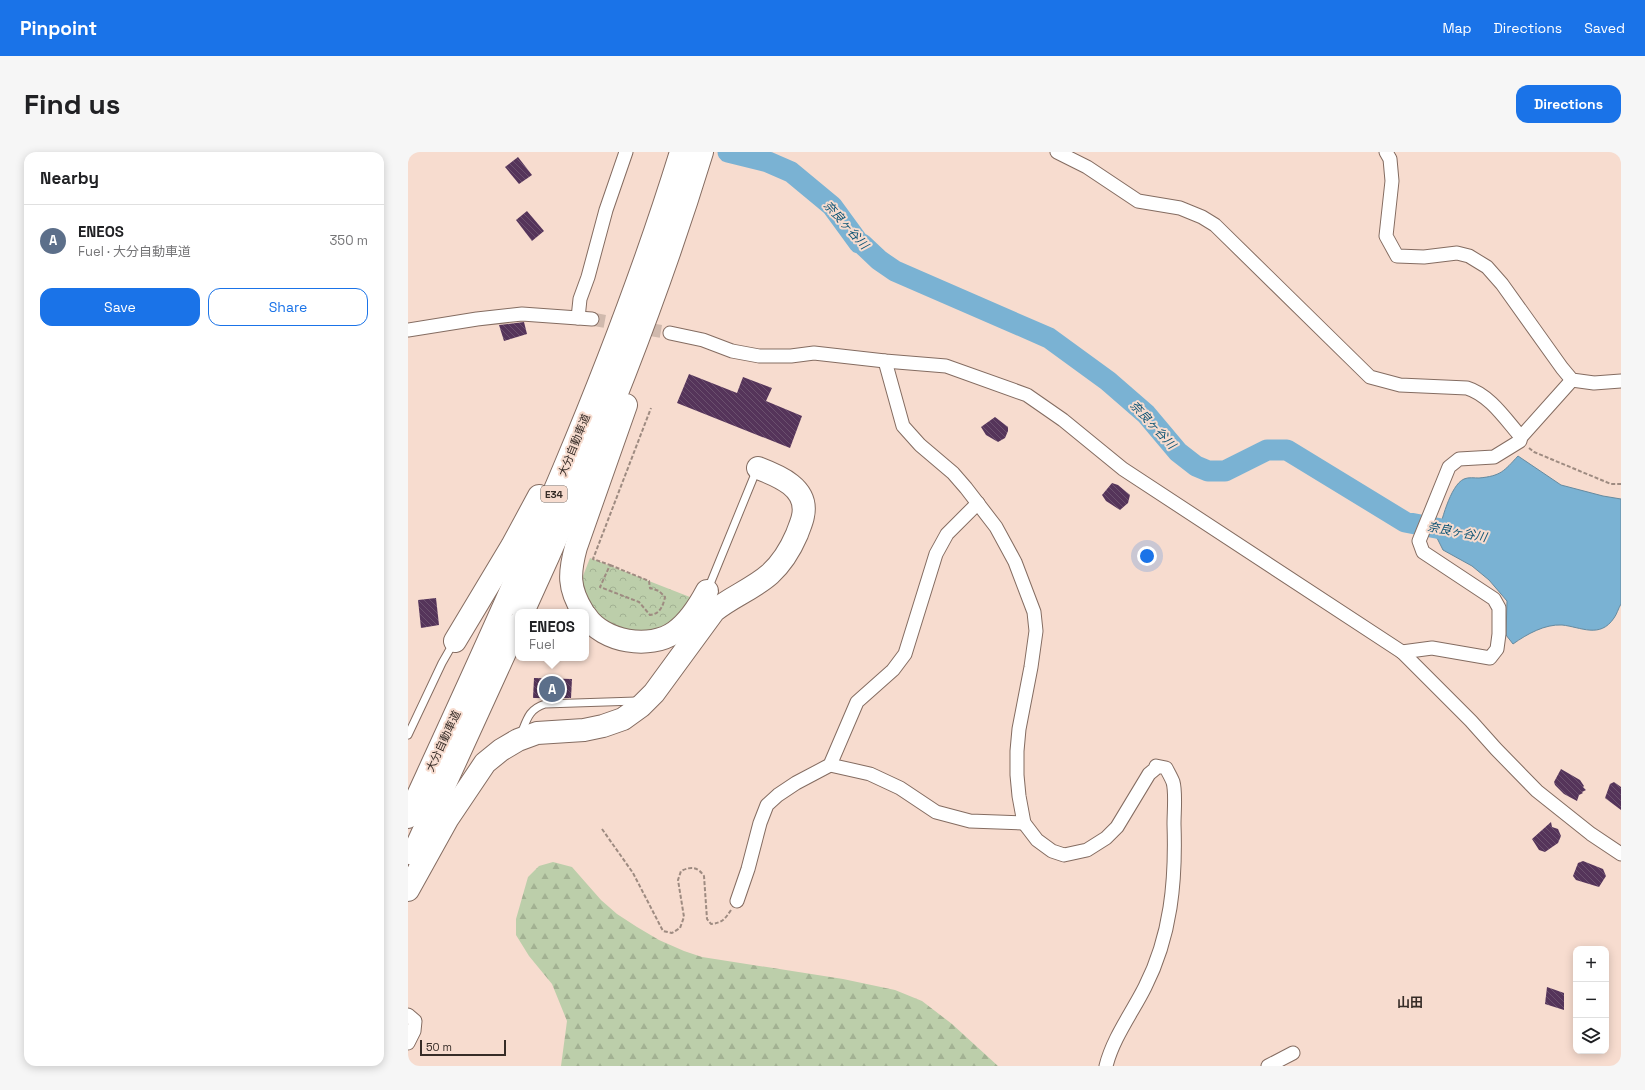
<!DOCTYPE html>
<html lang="en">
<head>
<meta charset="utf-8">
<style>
  :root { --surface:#fff; --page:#f6f6f6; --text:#202124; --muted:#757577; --line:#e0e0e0; --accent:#1a73e8 }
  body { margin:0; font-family:"Space Grotesk","Noto Sans JP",sans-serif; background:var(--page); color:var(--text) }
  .controls { position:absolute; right:12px; bottom:12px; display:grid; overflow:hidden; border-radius:8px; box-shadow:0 2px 10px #0003 }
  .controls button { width:36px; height:36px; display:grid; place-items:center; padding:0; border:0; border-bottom:1px solid var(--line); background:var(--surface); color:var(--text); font:20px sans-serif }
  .scale { position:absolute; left:12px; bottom:10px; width:86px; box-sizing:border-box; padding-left:4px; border:2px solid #362c27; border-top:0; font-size:11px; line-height:14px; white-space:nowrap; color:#362c27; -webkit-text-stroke:3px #f7dccf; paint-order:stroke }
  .you { position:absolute; left:739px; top:404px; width:14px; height:14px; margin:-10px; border:3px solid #fff; border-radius:50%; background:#1a73e8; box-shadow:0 0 0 6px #1a73e833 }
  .badge { display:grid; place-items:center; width:26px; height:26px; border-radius:50%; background:var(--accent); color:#fff; font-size:13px; font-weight:700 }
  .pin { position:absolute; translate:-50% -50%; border:2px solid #fff; box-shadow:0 1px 4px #0006 }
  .popup { position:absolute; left:107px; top:457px; width:74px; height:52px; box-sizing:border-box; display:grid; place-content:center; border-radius:8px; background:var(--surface); filter:drop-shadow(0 1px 3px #0005); font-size:13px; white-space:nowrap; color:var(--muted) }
  .popup b { font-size:15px; color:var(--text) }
  .popup::after { content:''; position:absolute; left:50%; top:100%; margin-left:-8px; border:8px solid transparent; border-top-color:var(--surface) }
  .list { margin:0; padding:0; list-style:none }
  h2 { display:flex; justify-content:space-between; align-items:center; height:52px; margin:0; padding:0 16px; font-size:17px }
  h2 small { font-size:13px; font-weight:400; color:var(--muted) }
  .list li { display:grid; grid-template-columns:26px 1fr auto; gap:12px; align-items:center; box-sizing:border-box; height:72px; padding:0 16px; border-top:1px solid var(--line) }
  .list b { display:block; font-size:15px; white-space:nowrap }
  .list p { margin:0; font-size:13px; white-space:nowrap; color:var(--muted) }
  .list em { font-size:13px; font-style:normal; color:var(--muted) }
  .actions { display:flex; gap:8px; padding:12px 16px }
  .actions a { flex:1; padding:9px 0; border:1px solid var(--accent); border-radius:12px; text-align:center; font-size:14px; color:var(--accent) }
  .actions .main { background:var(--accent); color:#fff }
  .icon { flex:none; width:22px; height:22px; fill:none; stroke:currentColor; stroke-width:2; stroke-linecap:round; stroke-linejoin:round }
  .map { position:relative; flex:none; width:1213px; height:914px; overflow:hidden; border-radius:12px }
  header { display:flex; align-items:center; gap:24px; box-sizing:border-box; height:56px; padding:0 20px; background:var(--accent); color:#fff }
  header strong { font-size:19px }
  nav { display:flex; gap:22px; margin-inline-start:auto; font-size:14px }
  .intro { display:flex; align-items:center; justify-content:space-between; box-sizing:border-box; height:96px; padding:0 24px }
  h1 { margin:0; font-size:28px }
  .button { padding:10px 18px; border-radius:12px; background:var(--accent); color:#fff; font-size:14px; font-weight:700 }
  main { display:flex; gap:24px; padding:0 24px }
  aside { flex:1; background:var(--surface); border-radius:12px; box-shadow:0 2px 10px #0003 }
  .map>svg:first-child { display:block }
</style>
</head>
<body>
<header>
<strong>Pinpoint</strong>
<nav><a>Map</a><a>Directions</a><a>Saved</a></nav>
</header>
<div class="intro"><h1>Find us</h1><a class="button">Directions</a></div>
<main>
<aside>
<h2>Nearby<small></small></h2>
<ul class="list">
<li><span class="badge" style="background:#5c6f8a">A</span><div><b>ENEOS</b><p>Fuel · 大分自動車道</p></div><em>350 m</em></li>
</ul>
<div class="actions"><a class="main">Save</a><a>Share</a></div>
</aside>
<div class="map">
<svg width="1213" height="914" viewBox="0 0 1213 914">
  <defs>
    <pattern id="forest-firs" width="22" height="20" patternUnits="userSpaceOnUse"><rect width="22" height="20" fill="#bcceaa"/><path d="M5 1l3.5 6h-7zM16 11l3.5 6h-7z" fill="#a2b192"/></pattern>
    <pattern id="park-crowns" width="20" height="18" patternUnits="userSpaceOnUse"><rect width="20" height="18" fill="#bcceaa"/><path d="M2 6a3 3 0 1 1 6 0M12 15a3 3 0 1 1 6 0" fill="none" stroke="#a2b192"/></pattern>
    <pattern id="building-back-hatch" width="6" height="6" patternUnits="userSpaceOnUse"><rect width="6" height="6" fill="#55345a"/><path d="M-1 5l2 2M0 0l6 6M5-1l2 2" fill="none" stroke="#6b506e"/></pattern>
  </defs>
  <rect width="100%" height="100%" fill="#f7dccf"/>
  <path fill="url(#forest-firs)" d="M145 710 164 715 193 748 209 762 229 775 251 788 276 799 294 805 435 827 487 838 514 849 544 872 590 914H153L159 869 144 832 121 804 108 783V767L120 725 131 714Z"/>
  <path fill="url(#park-crowns)" d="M182 406 287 447 255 478 224 481 192 467 177 449 173 429Z"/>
  <path fill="#7ab2d3" stroke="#668a9f" d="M1110 304 1153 333 1195 344 1213 347V452C1210 457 1209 462 1206 466 1192 487 1173 475 1154 473 1137 472 1119 482 1105 492L1098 483 1099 449 1081 428 1064 414 1035 398 1029 386C1033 371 1042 333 1056 327 1060 325 1067 326 1071 326 1093 324 1096 319 1110 304Z"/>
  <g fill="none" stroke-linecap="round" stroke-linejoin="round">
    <path stroke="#7ab2d3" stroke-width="21" d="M320 0 360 10 383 20 424 54 451 91 454 92 471 108 487 119 641 186 700 229 738 262 770 300 788 314 800 319H817L859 298H879L997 370 1059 382"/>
  </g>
  <g fill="url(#building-back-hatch)">
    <path d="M110 5 124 23 111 32 97 15Z"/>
    <path d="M119 59 136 79 124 89 108 68Z"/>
    <path d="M116 170 119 182 96 189 91 173Z"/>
    <path d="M281 222 329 241 335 225 364 236 358 249 394 264 382 296 269 251Z"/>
    <path d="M587 265 600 275V279L597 286 590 290 578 283 573 275Z"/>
    <path d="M704 331 710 333 722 343 720 351 712 358 698 349 694 343Z"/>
    <path d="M28 446 31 473 13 476 10 448Z"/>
    <path d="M126 526 164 527 163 546H125Z"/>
    <path d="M1153 617 1172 628 1176 634 1175 635 1178 638 1174 640 1175 641 1171 643 1169 649 1156 642 1147 633 1146 630Z"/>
    <path d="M1206 630 1213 635V658L1197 646 1202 632Z"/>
    <path d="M1143 670 1144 675 1150 677 1153 684 1150 691 1137 700 1131 698 1124 687Z"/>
    <path d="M1175 709 1195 717 1198 724 1191 735 1168 728 1165 724 1170 711Z"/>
    <path d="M1139 835 1156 841V858L1137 852Z"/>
  </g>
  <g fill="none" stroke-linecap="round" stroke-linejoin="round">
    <path stroke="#d0b9ad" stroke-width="13" stroke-dasharray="13 6" stroke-linecap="butt" d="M184 167 262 181"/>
    <defs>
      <g id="lane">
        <path d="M300 437 349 317"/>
        <path d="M113 582C119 567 121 557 137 552L228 549"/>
        <path d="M0 583 34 511 46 490"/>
      </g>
      <g id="street">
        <path d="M649 0 679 15 730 49 772 56 794 65 807 73 962 225 992 233 1059 236C1082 243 1098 268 1113 285"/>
        <path d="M978 0 982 7 984 29 978 84 989 104 1016 105 1049 101 1061 104 1079 115 1094 132 1154 216 1164 228 1186 231 1213 229"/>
        <path d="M170 166 172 147 180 125 198 58 218 0"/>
        <path d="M0 178 69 167 114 162 184 167"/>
        <path d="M262 181 295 188 324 199 351 204H383L406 201 477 209 538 214 619 243 655 268 715 317 994 500 1063 569 1088 597 1129 639 1183 682 1213 702"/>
        <path d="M477 209 495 274 512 293 545 321 558 336 588 375 607 410 626 460 628 479 623 515 611 577 609 599V623L611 644 616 671 629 688 644 699 656 703 679 698 698 686 709 675 741 622 747 617 748 614 758 616C760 620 763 625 765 630 768 640 766 660 766 672 768 729 763 784 737 835 724 861 705 886 698 914"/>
        <path d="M994 500 1024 496 1082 506 1089 497 1091 482V456L1086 447 1015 400 1011 389 1041 315 1051 307 1086 305 1112 289 1113 285 1164 228"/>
        <path d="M422 613 462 622 492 636 528 660 562 669 616 671"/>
        <path d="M329 749 340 717 352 671 359 653 370 643 388 631 422 613 449 550 485 518 497 502 528 402 539 382 570 351"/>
        <path d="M0 863 7 869 6 879 0 891"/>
        <path d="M860 914 885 901"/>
      </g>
      <g id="highway">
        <path d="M115 460C184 310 246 157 294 0"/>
        <path d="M175 460C160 436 161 421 168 395L218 253"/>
        <path d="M178 464C195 490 242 498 267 480 281 470 291 454 299 439"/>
        <path d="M47 489 104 394 131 344"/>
        <path d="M0 665C100 447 202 230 273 0"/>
        <path d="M5 702 110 472"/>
        <path d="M0 738 40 666 77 611 93 598 110 588 129 581 176 578 195 574 215 567 233 554 246 541 306 459C323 445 345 437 362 422 374 411 383 396 389 382 391 376 394 370 395 364 401 336 371 324 350 316"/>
      </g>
    </defs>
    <use href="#lane" stroke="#846c61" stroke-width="9"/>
    <use href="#street" stroke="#846c61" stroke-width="15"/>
    <use href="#highway" stroke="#846c61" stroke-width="24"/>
    <g stroke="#9e8b81" stroke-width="2" stroke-dasharray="4 2" stroke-linecap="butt">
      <path d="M1121 296 1126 300 1203 332H1213"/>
      <path d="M202 413 241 429 242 436 251 439 257 445C255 454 252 462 242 463L231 450 192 435 202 413 185 407 243 256"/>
      <path d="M194 677 225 721 255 779 264 781 272 776 276 765 270 728 273 719C283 714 290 715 296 724L299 767 303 772C314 771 317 767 323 758"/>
    </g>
    <use href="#lane" stroke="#fff" stroke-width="7"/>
    <use href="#street" stroke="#fff" stroke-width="13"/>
    <use href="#highway" stroke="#fff" stroke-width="22"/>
  </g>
  <g text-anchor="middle" stroke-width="4" stroke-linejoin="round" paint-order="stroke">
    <rect fill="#f7dccf" stroke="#706159" stroke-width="1" x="133" y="334" width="26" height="16" rx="3"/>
    <g font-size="10" font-weight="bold" fill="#362c27">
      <text x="146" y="346">E34</text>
    </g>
    <g font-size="11" fill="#362c27" stroke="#f7dccf">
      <text transform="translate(166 293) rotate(-68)" y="4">大分自動車道</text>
      <text transform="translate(35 589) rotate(-65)" y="4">大分自動車道</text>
    </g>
    <g font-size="12" font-style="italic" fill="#0d5475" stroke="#f7dccf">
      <text transform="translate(438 73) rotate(48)" y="4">奈良ヶ谷川</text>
      <text transform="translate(745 273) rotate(47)" y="4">奈良ヶ谷川</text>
      <text transform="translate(1049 380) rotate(11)" y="4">奈良ヶ谷川</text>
    </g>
    <g font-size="13" font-weight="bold" fill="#362c27" stroke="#f7dccf">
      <text x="1002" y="855">山田</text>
    </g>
  </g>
</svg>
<div class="controls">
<button>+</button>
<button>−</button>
<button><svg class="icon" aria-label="layers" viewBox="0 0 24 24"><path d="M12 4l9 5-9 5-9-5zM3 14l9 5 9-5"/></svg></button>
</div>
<div class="scale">50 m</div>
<div class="you"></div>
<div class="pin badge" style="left:144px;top:537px;background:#5c6f8a">A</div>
<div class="popup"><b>ENEOS</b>Fuel</div>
</div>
</main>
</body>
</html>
